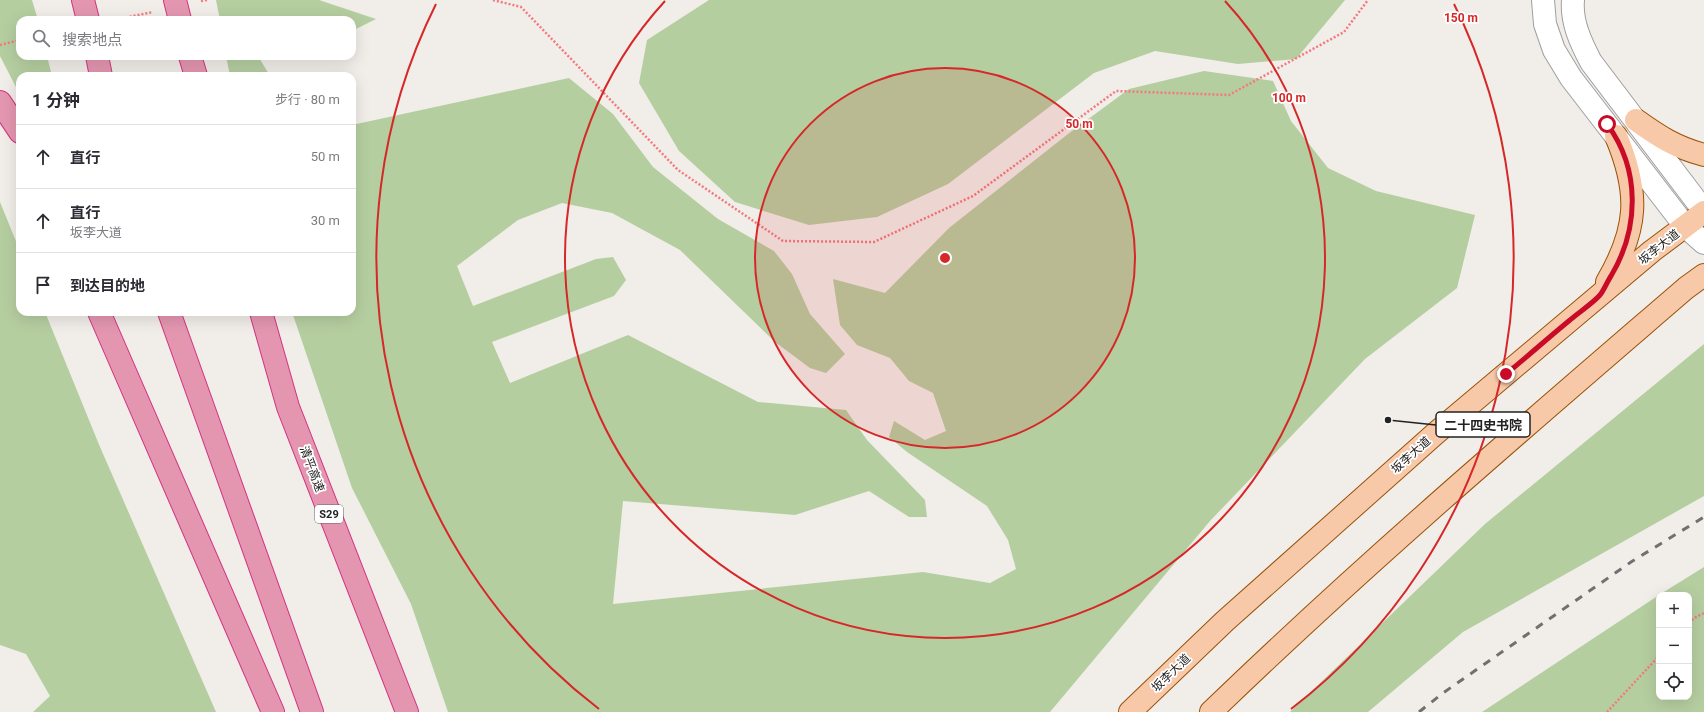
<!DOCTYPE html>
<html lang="zh">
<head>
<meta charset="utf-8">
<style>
  :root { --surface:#fff; --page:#f2f2f3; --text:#2b2b33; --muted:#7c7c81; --line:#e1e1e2 }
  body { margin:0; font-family:Roboto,"Noto Sans SC",sans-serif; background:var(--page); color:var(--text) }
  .controls { position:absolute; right:12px; bottom:12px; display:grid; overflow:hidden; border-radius:8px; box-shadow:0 4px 16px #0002 }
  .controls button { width:36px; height:36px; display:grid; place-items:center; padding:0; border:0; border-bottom:1px solid var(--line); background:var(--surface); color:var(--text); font:20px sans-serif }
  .stop { position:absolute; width:12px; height:12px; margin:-9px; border:3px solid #c90b27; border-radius:50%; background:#fff }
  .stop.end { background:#c90b27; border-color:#fff; box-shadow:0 1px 4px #0008 }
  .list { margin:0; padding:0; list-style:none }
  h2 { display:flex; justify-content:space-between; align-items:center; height:52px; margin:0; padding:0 16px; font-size:17px }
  h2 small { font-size:13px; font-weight:400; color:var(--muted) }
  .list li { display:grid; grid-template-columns:26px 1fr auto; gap:12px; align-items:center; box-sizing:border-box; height:64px; padding:0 16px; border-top:1px solid var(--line) }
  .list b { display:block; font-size:15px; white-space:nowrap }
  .list p { margin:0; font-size:13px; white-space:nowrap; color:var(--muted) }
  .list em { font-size:13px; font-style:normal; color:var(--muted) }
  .icon { flex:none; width:22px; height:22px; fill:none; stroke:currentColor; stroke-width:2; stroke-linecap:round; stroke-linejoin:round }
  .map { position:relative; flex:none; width:1704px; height:712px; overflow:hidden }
  .search { position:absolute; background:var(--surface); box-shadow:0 4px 16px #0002; left:16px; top:16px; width:340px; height:44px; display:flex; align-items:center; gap:10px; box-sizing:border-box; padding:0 14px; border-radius:12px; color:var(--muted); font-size:15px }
  .panel { position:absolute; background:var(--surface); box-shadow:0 4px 16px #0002; left:16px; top:72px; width:340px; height:244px; border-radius:12px }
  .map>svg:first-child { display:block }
</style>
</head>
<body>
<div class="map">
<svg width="1704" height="712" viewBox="0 0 1704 712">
  <rect width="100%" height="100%" fill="#f1ede9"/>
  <g fill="#b5cea0">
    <path d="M0 0H32L38 20H20V56H47L52 76H20V95L0 56Z"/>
    <path d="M216 0H319L376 19 352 31V20H220Z"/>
    <path d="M709 0H1345L1296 59 1238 64 1155 51 1094 73 948 184 877 217 809 225 735 202 679 151 639 83 647 40Z"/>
    <path d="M226 56H258L270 76H230Z"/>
    <path d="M1204 71 1273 81 1291 121 1328 168 1376 191 1475 215 1457 288 1365 359 1210 521 1050 712H448L411 604 352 488 292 312H352V125L569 78 613 114 653 167 718 219 774 251 792 274 810 314 845 354 826 373 810 368 775 342 680 250 612 213 562 203 518 220 457 266 473 306 596 259 613 257 626 280 614 296 492 342 510 383 628 335 758 402 846 410 867 440 925 500 927 517H909L869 491 795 515 623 501 613 604 923 572 990 583 1016 569 1008 540 987 506 907 452 889 437 894 421 925 440 946 431 933 393 909 381 890 358 857 345 840 325 833 279 885 293 949 228 1068 134 1129 89Z"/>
    <path d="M0 202 20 251V312H45L100 447 216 712H33L50 696 26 654 0 645Z"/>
    <path d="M1704 344V496L1463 632 1368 712H1290L1485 524Z"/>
    <path d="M1704 567V712H1482L1659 595V697H1689V595H1659Z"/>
  </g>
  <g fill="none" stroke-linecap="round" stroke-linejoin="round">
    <defs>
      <g id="minor">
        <path d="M1543 0 1545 24 1554 50 1571 78 1685 226 1704 243"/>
        <path d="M1573 0C1571 22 1581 43 1591 62L1704 211"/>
      </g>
      <g id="primary">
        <path d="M1636 120C1660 137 1675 147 1704 155"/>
        <path d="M1607 282C1638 229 1640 193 1616 136"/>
        <path d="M1130 712 1225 621 1436 433 1652 251 1704 212"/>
        <path d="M1211 712C1364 564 1526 426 1686 288L1704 275"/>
      </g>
      <g id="motorway">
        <path d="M83 0 88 20"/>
        <path d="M175 0 180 20"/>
        <path d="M97 56 101 76"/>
        <path d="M190 56 196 76"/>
        <path d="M0 102 20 132"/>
        <path d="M99 312 273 712"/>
        <path d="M169 312 312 712"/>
        <path d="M261 312 288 407 407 712"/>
      </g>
    </defs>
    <use href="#minor" stroke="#9f9f9f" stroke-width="24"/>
    <use href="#primary" stroke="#985208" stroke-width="24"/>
    <use href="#motorway" stroke="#d33382" stroke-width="24"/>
    <g stroke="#f3797e" stroke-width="2.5" stroke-dasharray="2 2" stroke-linecap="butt">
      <path d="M493 0 521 7 678 170 783 241 874 242 973 196 1116 91 1229 95 1344 32 1368 0"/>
      <path d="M201 1 207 0"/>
      <path d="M114 20 153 12"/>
      <path d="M0 45 20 40"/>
      <path d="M1689 623 1694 618 1704 613"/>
      <path d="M1607 712 1659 656"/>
    </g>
    <use href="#minor" stroke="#fff" stroke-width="22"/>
    <use href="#primary" stroke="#f8c9a8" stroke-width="22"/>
    <use href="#motorway" stroke="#e496b0" stroke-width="22"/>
    <path stroke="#707070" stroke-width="3" stroke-dasharray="8 8" stroke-linecap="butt" d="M1419 712 1443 693 1631 562 1704 517"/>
  </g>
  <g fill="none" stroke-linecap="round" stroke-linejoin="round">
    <path stroke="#c90b27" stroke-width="5" d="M1506 374C1528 356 1548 338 1570 320 1579 312 1592 304 1600 295 1604 290 1607 282 1611 276 1639 229 1641 170 1607 124"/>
  </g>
  <circle cx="945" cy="258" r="190" fill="#d62828" fill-opacity=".12"/>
  <g fill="none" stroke="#d62828" stroke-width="2">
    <circle cx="945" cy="258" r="190"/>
    <path d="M1225 1A380 380 0 1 1 665 1"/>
    <path d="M599 709A569 569 0 0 1 436 4M1454 4A569 569 0 0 1 1291 709"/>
  </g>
  <g text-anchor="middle" stroke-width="3.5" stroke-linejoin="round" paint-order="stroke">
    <rect fill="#fff" stroke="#646464" stroke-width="1" x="315" y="505" width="28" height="18" rx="3"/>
    <g font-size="11" font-weight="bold" fill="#222">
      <text x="329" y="518">S29</text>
    </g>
    <g font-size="12" fill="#222" stroke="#fff">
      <text transform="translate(1659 247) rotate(-38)" y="4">坂李大道</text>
      <text transform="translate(1411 455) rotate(-42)" y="4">坂李大道</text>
      <text transform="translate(312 469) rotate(69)" y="4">清平高速</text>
      <text transform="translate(1171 673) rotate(-44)" y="4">坂李大道</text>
    </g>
  </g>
  <circle cx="945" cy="258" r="6" fill="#d62828" stroke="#fff" stroke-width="2"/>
  <g font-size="12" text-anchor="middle" font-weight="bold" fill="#d62828" stroke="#fff" stroke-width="3.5" stroke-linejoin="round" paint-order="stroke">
    <text x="1461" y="22">150 m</text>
    <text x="1289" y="102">100 m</text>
    <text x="1079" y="128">50 m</text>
  </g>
  <path fill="none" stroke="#222" stroke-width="1.5" d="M1388 420L1436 425"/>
  <circle fill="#222" stroke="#fff" stroke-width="1.5" cx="1388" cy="420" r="4"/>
  <rect fill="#fff" stroke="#222" stroke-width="1.5" x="1436" y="412" width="94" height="25" rx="4"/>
  <g font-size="13" text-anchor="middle" font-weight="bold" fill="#222">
    <text x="1483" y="430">二十四史书院</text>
  </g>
</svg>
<div class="controls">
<button>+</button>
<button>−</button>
<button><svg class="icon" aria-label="locate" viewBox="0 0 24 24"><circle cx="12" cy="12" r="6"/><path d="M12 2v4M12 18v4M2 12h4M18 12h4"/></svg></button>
</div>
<div class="stop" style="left:1607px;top:124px"></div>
<div class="stop end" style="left:1506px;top:374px"></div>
<div class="search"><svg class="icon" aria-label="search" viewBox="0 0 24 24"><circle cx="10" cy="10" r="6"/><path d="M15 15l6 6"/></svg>搜索地点</div>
<section class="panel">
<h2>1 分钟<small>步行 · 80 m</small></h2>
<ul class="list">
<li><svg class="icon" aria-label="ahead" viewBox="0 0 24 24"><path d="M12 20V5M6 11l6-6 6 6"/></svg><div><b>直行</b></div><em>50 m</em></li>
<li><svg class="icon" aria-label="ahead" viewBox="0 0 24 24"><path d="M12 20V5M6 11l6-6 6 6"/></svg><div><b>直行</b><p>坂李大道</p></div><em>30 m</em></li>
<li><svg class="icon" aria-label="arrive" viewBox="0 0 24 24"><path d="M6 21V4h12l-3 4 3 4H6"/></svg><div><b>到达目的地</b></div></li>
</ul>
</section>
</div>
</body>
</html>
